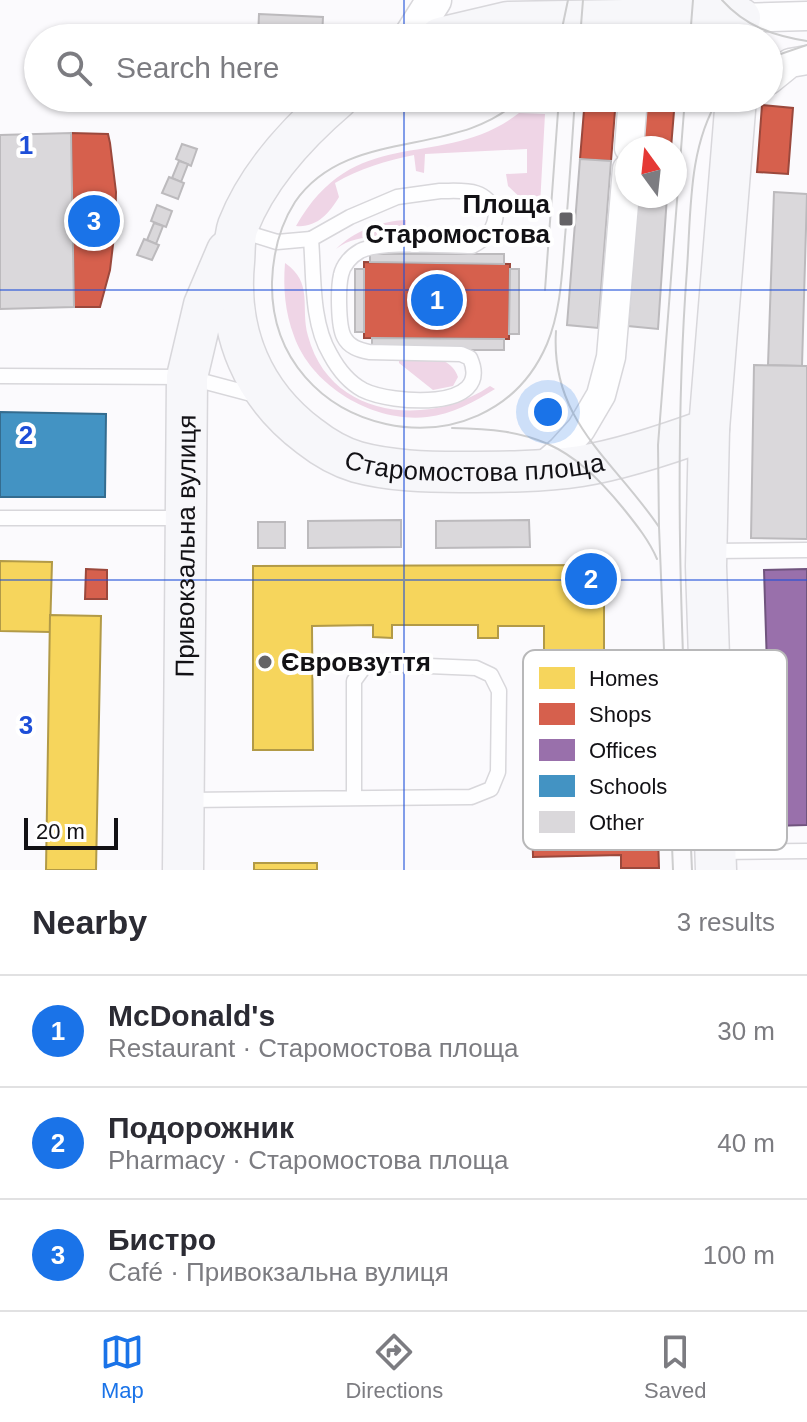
<!DOCTYPE html>
<html lang="en">
<head>
<meta charset="utf-8">
<style>
  :root { --surface:#fff; --page:#f7f7f7; --text:#2b2b33; --muted:#7c7c81; --line:#e1e1e2; --accent:#1a73e8 }
  body { margin:0; font-family:Helvetica,sans-serif; background:var(--page); color:var(--text) }
  .compass { position:absolute; left:615px; top:136px; width:72px; height:72px; border-radius:50%; background:var(--surface); box-shadow:0 2px 6px #0004; rotate:345deg }
  .scale { position:absolute; left:24px; bottom:20px; width:94px; box-sizing:border-box; padding-left:8px; border:4px solid #121115; border-top:0; font-size:22px; line-height:28px; white-space:nowrap; color:#121115; -webkit-text-stroke:6px #fff; paint-order:stroke }
  .you { position:absolute; left:548px; top:412px; width:28px; height:28px; margin:-20px; border:6px solid #fff; border-radius:50%; background:#1a73e8; box-shadow:0 0 0 12px #1a73e833 }
  .badge { display:grid; place-items:center; width:52px; height:52px; border-radius:50%; background:var(--accent); color:#fff; font-size:26px; font-weight:700 }
  .pin { position:absolute; translate:-50% -50%; border:4px solid #fff; box-shadow:0 2px 8px #0006 }
  .list { margin:0; padding:0; list-style:none }
  h2 { display:flex; justify-content:space-between; align-items:center; height:104px; margin:0; padding:0 32px; font-size:34px }
  h2 small { font-size:26px; font-weight:400; color:var(--muted) }
  .list li { display:grid; grid-template-columns:52px 1fr auto; gap:24px; align-items:center; box-sizing:border-box; height:112px; padding:0 32px; border-top:2px solid var(--line) }
  .list b { display:block; font-size:30px; white-space:nowrap }
  .list p { margin:0; font-size:26px; white-space:nowrap; color:var(--muted) }
  .list em { font-size:26px; font-style:normal; color:var(--muted) }
  .icon { flex:none; width:44px; height:44px; fill:none; stroke:currentColor; stroke-width:2; stroke-linecap:round; stroke-linejoin:round }
  .map { position:relative; flex:none; width:807px; height:870px; overflow:hidden }
  .search { position:absolute; background:var(--surface); box-shadow:0 2px 6px #0004; left:24px; right:24px; top:24px; height:88px; display:flex; align-items:center; gap:20px; box-sizing:border-box; padding:0 28px; border-radius:44px; color:var(--muted); font-size:30px }
  .sheet { height:440px; background:var(--surface) }
  nav { display:flex; justify-content:space-around; align-items:center; box-sizing:border-box; height:112px; border-top:2px solid var(--line); background:var(--surface); font-size:22px; color:var(--muted) }
  nav a { display:grid; justify-items:center; gap:4px }
  nav .on { color:var(--accent) }
  .map>svg:first-child { display:block }
</style>
</head>
<body>
<div class="map">
<svg width="807" height="870" viewBox="0 0 807 870">
  <rect width="100%" height="100%" fill="#fbfafd"/>
  <g fill="#efd5e6">
    <path d="M519 113 545 114 540 205 527 204 508 186 506 174 527 173V149L425 154 424 173 416 171 414 155C386 161 360 168 335 183L339 197C329 214 316 228 296 226 356 120 441 173 519 113Z"/>
    <path d="M406 220V238C382 238 356 233 336 249 354 231 381 221 406 220Z"/>
    <path d="M285 263C314 283 300 307 308 336 330 419 428 428 490 386L495 389C474 402 453 414 427 417 374 423 312 387 294 336 285 312 283 288 285 263Z"/>
    <path d="M399 359C421 359 449 352 458 377L453 386 433 390 399 363Z"/>
  </g>
  <g fill="#f6d55c" stroke="#b29a47" stroke-width="2">
    <path d="M0 561 52 562 50 632 0 631Z"/>
    <path d="M604 565V750H544V626H498V638H478V625H392V638L373 637V625L312 626 313 750H253V566Z"/>
    <path d="M50 615 101 616 96 870H46Z"/>
    <rect x="254" y="863" width="63" height="7"/>
  </g>
  <g fill="#d6604d" stroke="#9b483c" stroke-width="2">
    <path d="M585 98H616L611 161 580 159Z"/>
    <path d="M645 98 675 99 671 148H641Z"/>
    <path d="M762 105 793 108 788 174 757 172Z"/>
    <path d="M71 133 108 134 110 143 116 192 115 228 110 270 100 307H74Z"/>
    <path d="M364 262 510 264 509 339 364 338Z"/>
    <path d="M86 569 107 570V599H85Z"/>
    <path d="M593 813 594 838 658 836 659 868H621V855L533 857 532 814Z"/>
  </g>
  <path fill="#9970ab" stroke="#70547e" stroke-width="2" d="M807 569V825L772 826 764 570Z"/>
  <path fill="#4393c3" stroke="#346c8f" stroke-width="2" d="M0 412 106 414 105 497H0Z"/>
  <g fill="#dad8db" stroke="#bcbabd" stroke-width="2">
    <path d="M259 14 323 17 322 38H258Z"/>
    <path d="M71 133 74 307 0 309V135Z"/>
    <path d="M182 144 197 149 191 166 176 159Z"/>
    <path d="M580 159 611 161 598 328 567 325Z"/>
    <path d="M179 161 188 164 181 182 172 178Z"/>
    <path d="M169 177 184 183 178 199 162 193Z"/>
    <path d="M774 192 807 194 802 366 768 365Z"/>
    <path d="M638 196H667L658 329 628 326Z"/>
    <path d="M157 205 172 211 166 227 151 221Z"/>
    <path d="M154 223 163 226 156 244 147 240Z"/>
    <path d="M144 239 159 245 152 260 137 255Z"/>
    <path d="M370 254H504V264L370 262Z"/>
    <rect x="355" y="269" width="9" height="63"/>
    <path d="M510 269H519V334H509Z"/>
    <path d="M372 338 504 339V350H372Z"/>
    <path d="M754 365 807 366V539L751 538Z"/>
    <path d="M401 520V547L308 548V521Z"/>
    <path d="M529 520 530 547 436 548V521Z"/>
    <rect x="258" y="522" width="27" height="26"/>
  </g>
  <g fill="none" stroke-linecap="round" stroke-linejoin="round">
    <defs>
      <g id="service">
        <path d="M440 191C464 191 485 187 496 213 495 230 487 238 472 246 445 246 382 240 360 251 351 256 343 265 341 275 338 288 338 326 344 337 349 347 359 350 369 352L461 354 470 358C494 412 391 404 363 390 348 382 338 369 330 354 311 322 314 276 311 239L350 217 397 197Z"/>
        <path d="M241 231 277 242 311 239"/>
        <path d="M0 376 187 377 259 396"/>
        <path d="M0 518H182"/>
        <path d="M710 551 807 550"/>
        <path d="M188 800 471 797 491 789 498 772 499 691 491 675 476 668 382 664 364 667 354 681V797"/>
        <path d="M716 852 807 851"/>
      </g>
      <g id="minor">
        <path d="M740 18 807 16"/>
        <path d="M769 80 790 63 807 60"/>
        <path d="M629 148 633 98"/>
        <path d="M538 471 562 450 581 429 601 395 611 357 627 169"/>
      </g>
      <path id="tertiary" d="M410 38 434 0"/>
      <g id="secondary">
        <path d="M440 38 508 22 740 18"/>
        <path id="s1" d="M338 98C297 133 258 175 238 226 234 237 235 250 234 262 227 333 253 394 309 436 323 447 340 457 357 462 390 471 426 472 460 472 500 472 541 472 581 466 624 459 668 444 709 429"/>
        <path id="s2" d="M183 870 187 377 204 305 227 251"/>
        <path d="M716 870 706 566 709 429 736 98"/>
      </g>
    </defs>
    <use href="#service" stroke="#d8d7db" stroke-width="17"/>
    <use href="#minor" stroke="#d8d7db" stroke-width="31"/>
    <use href="#tertiary" stroke="#d8d7db" stroke-width="37"/>
    <use href="#secondary" stroke="#d8d7db" stroke-width="43"/>
    <use href="#service" stroke="#fefeff" stroke-width="14"/>
    <use href="#minor" stroke="#fefeff" stroke-width="28"/>
    <use href="#tertiary" stroke="#fefeff" stroke-width="34"/>
    <use href="#secondary" stroke="#f7f7fa" stroke-width="40"/>
    <g stroke="#cdcdce" stroke-width="2">
      <path d="M722 0C745 26 774 36 807 41"/>
      <path d="M560 38 568 0"/>
      <path d="M580 38 583 0"/>
      <path d="M690 38 693 0"/>
      <path d="M769 58 807 45"/>
      <path d="M521 98C459 160 348 125 295 202 279 227 273 253 272 282 269 438 487 484 547 344 561 310 562 273 565 237 569 191 572 144 575 98"/>
      <path d="M545 290 559 98"/>
      <path d="M556 331C550 421 614 460 659 527"/>
      <path d="M452 428C533 429 570 443 623 508 635 523 649 540 657 559"/>
      <path d="M673 870 659 527 658 445 685 98"/>
      <path d="M692 870C683 669 672 470 687 269 691 213 688 147 719 98"/>
    </g>
  </g>
  <path fill="none" stroke="#1d4ed8" stroke-width="2" stroke-opacity="0.55" d="M404 0V38M404 98V870M0 290H807M0 580H807"/>
  <g fill="#646366" stroke="#fff" stroke-width="3">
    <rect x="558" y="211" width="16" height="16" rx="4"/>
    <circle cx="265" cy="662" r="8"/>
  </g>
  <g text-anchor="middle" stroke-width="8" stroke-linejoin="round" paint-order="stroke">
    <g font-size="26" font-weight="bold" fill="#121115" stroke="#fff" text-anchor="end">
      <text x="550" y="213">Площа<tspan x="550" dy="30">Старомостова</tspan></text>
      <text x="281" y="671" text-anchor="start">Євровзуття</text>
    </g>
    <g font-size="26" fill="#121115" stroke="#fff">
      <text dy="9" stroke="none"><textPath href="#s1" startOffset="572">Старомостова площа</textPath></text>
      <text dy="9" stroke="none"><textPath href="#s2" startOffset="324">Привокзальна вулиця</textPath></text>
    </g>
  </g>
  <rect x="523" y="650" width="264" height="200" rx="12" fill="#fff" stroke="#b8b8b9" stroke-width="2"/>
  <rect x="539" y="667" width="36" height="22" fill="#f6d55c"/>
  <rect x="539" y="703" width="36" height="22" fill="#d6604d"/>
  <rect x="539" y="739" width="36" height="22" fill="#9970ab"/>
  <rect x="539" y="775" width="36" height="22" fill="#4393c3"/>
  <rect x="539" y="811" width="36" height="22" fill="#dad8db"/>
  <g font-size="22" fill="#121115">
    <text x="589" y="686">Homes</text>
    <text x="589" y="722">Shops</text>
    <text x="589" y="758">Offices</text>
    <text x="589" y="794">Schools</text>
    <text x="589" y="830">Other</text>
  </g>
  <g font-size="26" text-anchor="middle" font-weight="bold" fill="#1d4ed8" stroke="#fff" stroke-width="8" stroke-linejoin="round" paint-order="stroke">
    <text x="26" y="154">1</text>
    <text x="26" y="444">2</text>
    <text x="26" y="734">3</text>
  </g>
</svg>
<svg class="compass" viewBox="-18 -18 36 36"><path d="M0-13l5 13h-10z" fill="#e53935"/><path d="M0 13l5-13h-10z" fill="#7c7c81"/></svg>
<div class="scale">20 m</div>
<div class="you"></div>
<div class="pin badge" style="left:437px;top:300px">1</div>
<div class="pin badge" style="left:591px;top:579px">2</div>
<div class="pin badge" style="left:94px;top:221px">3</div>
<div class="search"><svg class="icon" aria-label="search" viewBox="0 0 24 24"><circle cx="10" cy="10" r="6"/><path d="M15 15l6 6"/></svg>Search here</div>
</div>
<section class="sheet">
<h2>Nearby<small>3 results</small></h2>
<ul class="list">
<li><span class="badge">1</span><div><b>McDonald's</b><p>Restaurant · Старомостова площа</p></div><em>30 m</em></li>
<li><span class="badge">2</span><div><b>Подорожник</b><p>Pharmacy · Старомостова площа</p></div><em>40 m</em></li>
<li><span class="badge">3</span><div><b>Бистро</b><p>Café · Привокзальна вулиця</p></div><em>100 m</em></li>
</ul>
</section>
<nav>
<a class="on"><svg class="icon" aria-label="map" viewBox="0 0 24 24"><path d="M3 6l6-2 6 2 6-2v14l-6 2-6-2-6 2zM9 4v14M15 6v14"/></svg>Map</a>
<a><svg class="icon" aria-label="directions" viewBox="0 0 24 24"><path d="M12 3l9 9-9 9-9-9zM9 14v-3h6M13 9l2 2-2 2"/></svg>Directions</a>
<a><svg class="icon" aria-label="saved" viewBox="0 0 24 24"><path d="M7 4h10v16l-5-4-5 4z"/></svg>Saved</a>
</nav>
</body>
</html>
